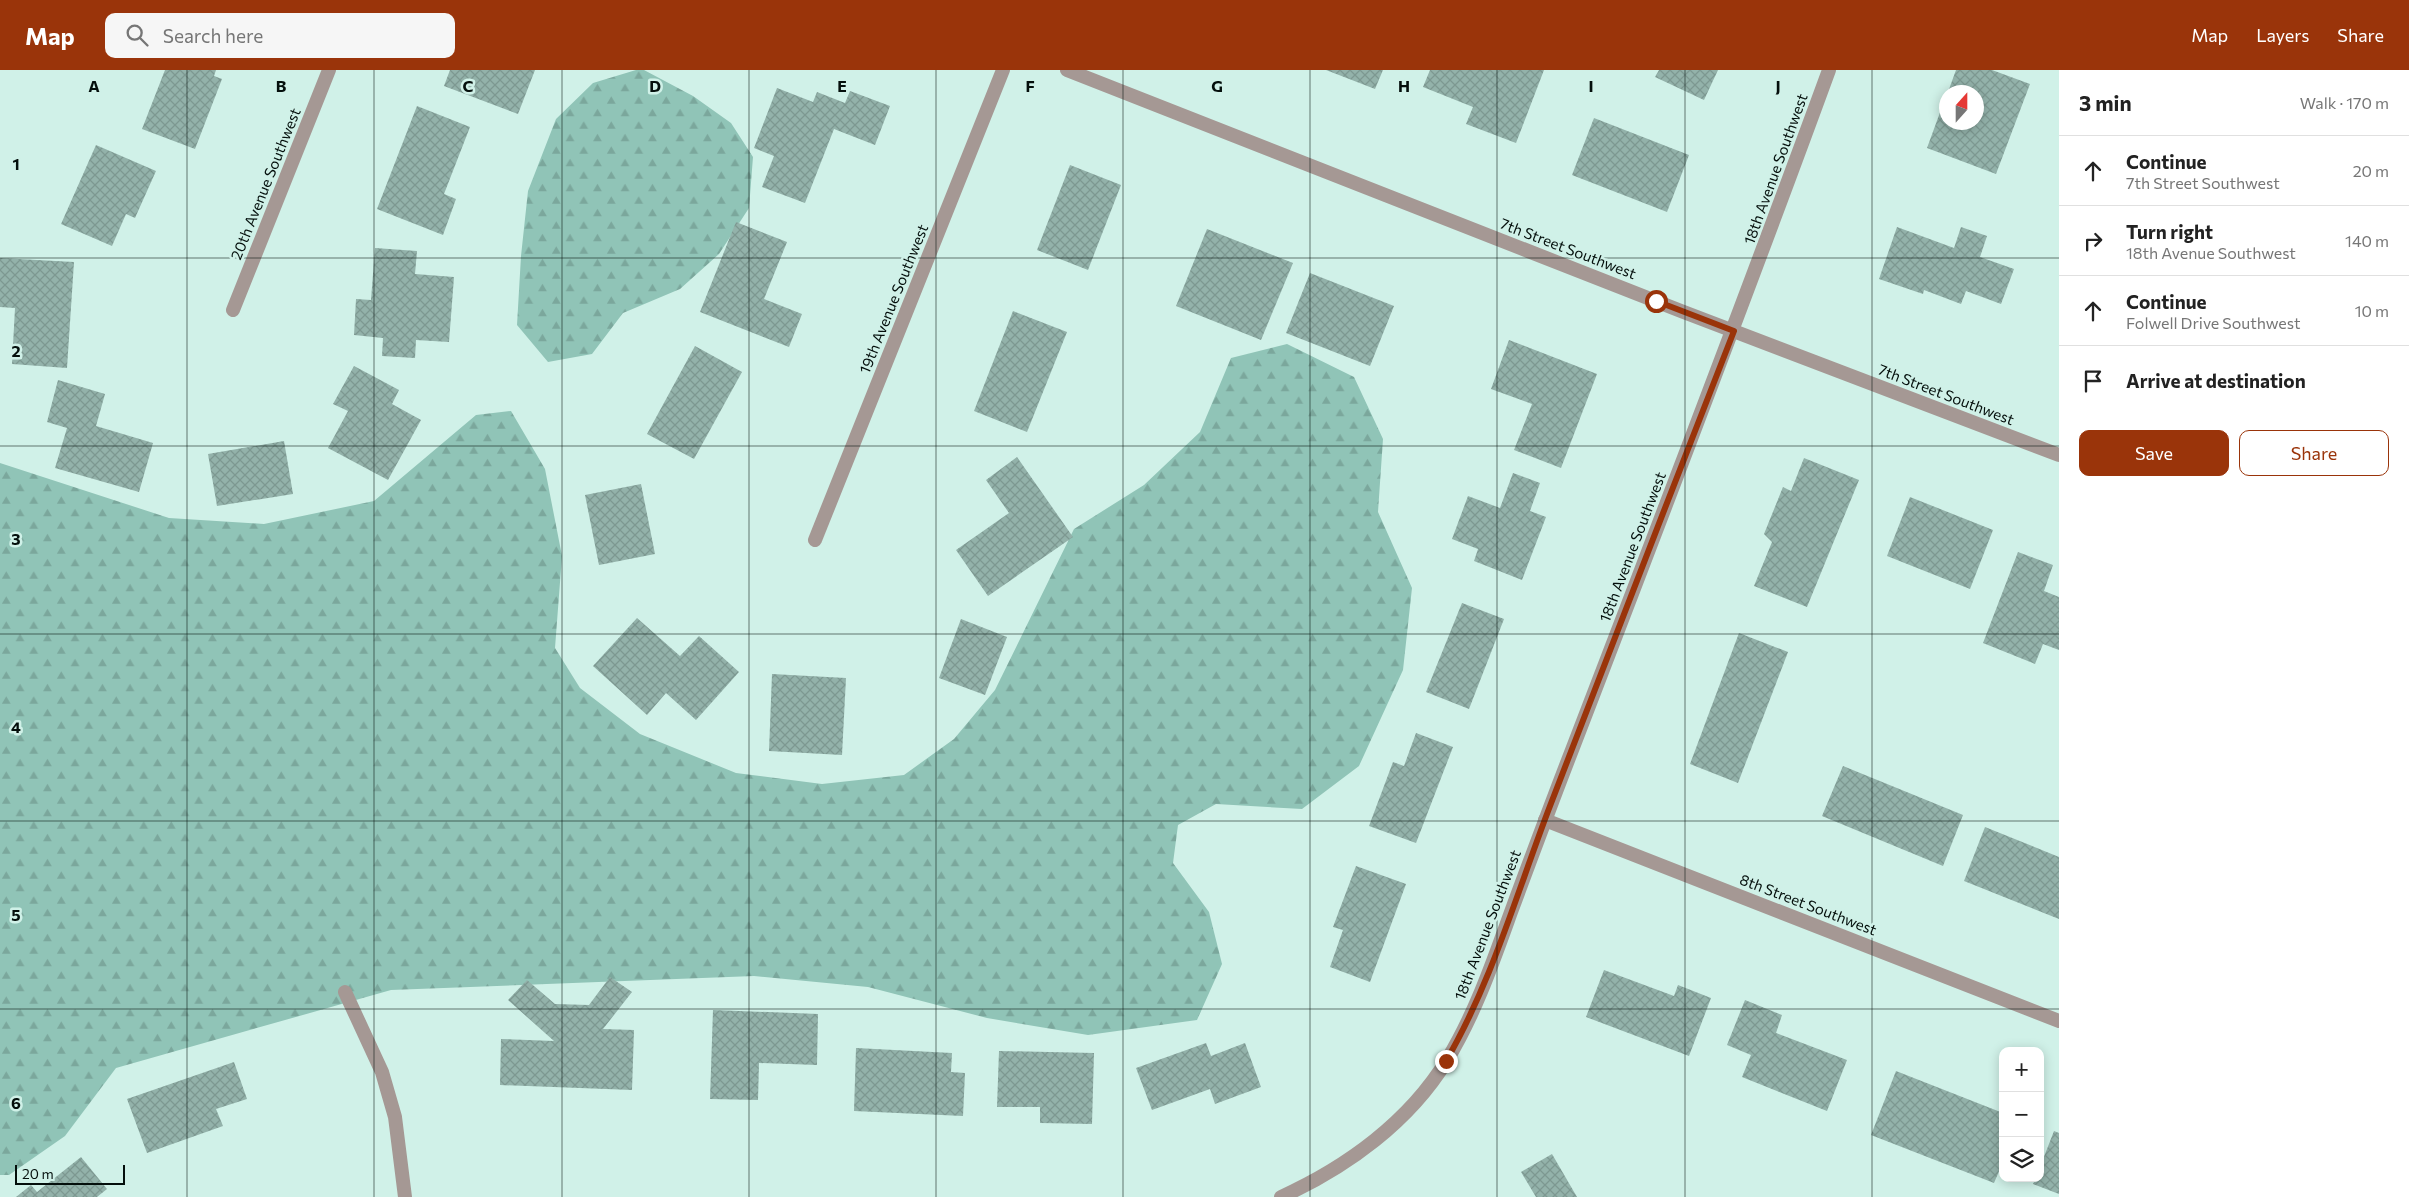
<!DOCTYPE html>
<html lang="en">
<head>
<meta charset="utf-8">
<style>
  :root { --surface:#fff; --page:#f6f6f6; --text:#222; --muted:#767676; --line:#e0e0e0; --accent:#9a340a }
  body { margin:0; font-family:Commissioner,sans-serif; background:var(--page); color:var(--text) }
  .controls { position:absolute; right:15px; bottom:15px; display:grid; overflow:hidden; border-radius:10px; box-shadow:0 2px 12px #0003 }
  .controls button { width:45px; height:45px; display:grid; place-items:center; padding:0; border:0; border-bottom:1px solid var(--line); background:var(--surface); color:var(--text); font:25px sans-serif }
  .compass { position:absolute; left:1939px; top:15px; width:45px; height:45px; border-radius:50%; background:var(--surface); box-shadow:0 2px 12px #0003; rotate:21deg }
  .scale { position:absolute; left:15px; bottom:12px; width:110px; box-sizing:border-box; padding-left:5px; border:2px solid #040f0c; border-top:0; font-size:14px; line-height:18px; white-space:nowrap; color:#040f0c; -webkit-text-stroke:4px #d0f1e8; paint-order:stroke }
  .stop { position:absolute; width:15px; height:15px; margin:-11px; border:4px solid #9a340a; border-radius:50%; background:#fff }
  .stop.end { background:#9a340a; border-color:#fff; box-shadow:0 1px 5px #0008 }
  .list { margin:0; padding:0; list-style:none }
  h2 { display:flex; justify-content:space-between; align-items:center; height:65px; margin:0; padding:0 20px; font-size:21px }
  h2 small { font-size:16px; font-weight:400; color:var(--muted) }
  .list li { display:grid; grid-template-columns:32px 1fr auto; gap:15px; align-items:center; box-sizing:border-box; height:70px; padding:0 20px; border-top:1px solid var(--line) }
  .list b { display:block; font-size:19px; white-space:nowrap }
  .list p { margin:0; font-size:16px; white-space:nowrap; color:var(--muted) }
  .list em { font-size:16px; font-style:normal; color:var(--muted) }
  .actions { display:flex; gap:10px; padding:15px 20px }
  .actions a { flex:1; padding:11px 0; border:1px solid var(--accent); border-radius:10px; text-align:center; font-size:18px; color:var(--accent) }
  .actions .main { background:var(--accent); color:#fff }
  .icon { flex:none; width:28px; height:28px; fill:none; stroke:currentColor; stroke-width:2; stroke-linecap:round; stroke-linejoin:round }
  .map { position:relative; flex:none; width:2059px; height:1127px; overflow:hidden }
  header { display:flex; align-items:center; gap:30px; box-sizing:border-box; height:70px; padding:0 25px; background:var(--accent); color:#fff }
  header strong { font-size:24px }
  nav { display:flex; gap:28px; margin-inline-start:auto; font-size:18px }
  .search { width:350px; height:45px; background:var(--page); display:flex; align-items:center; gap:12px; box-sizing:border-box; padding:0 18px; border-radius:10px; color:var(--muted); font-size:19px }
  main { display:flex }
  aside { flex:1; background:var(--surface) }
  .map>svg:first-child { display:block }
</style>
</head>
<body>
<header>
<strong>Map</strong>
<div class="search"><svg class="icon" aria-label="search" viewBox="0 0 24 24"><circle cx="10" cy="10" r="6"/><path d="M15 15l6 6"/></svg>Search here</div>
<nav><a>Map</a><a>Layers</a><a>Share</a></nav>
</header>
<main>
<div class="map">
<svg width="2059" height="1127" viewBox="0 0 2059 1127">
  <defs>
    <pattern id="forest-firs" width="22" height="20" patternUnits="userSpaceOnUse" patternTransform="scale(1.25)"><rect width="22" height="20" fill="#90c4b7"/><path d="M5 1l3.5 6h-7zM16 11l3.5 6h-7z" fill="#7ba79c"/></pattern>
    <pattern id="building-cross-hatch" width="8" height="8" patternUnits="userSpaceOnUse" patternTransform="scale(1.25)"><rect width="8" height="8" fill="#93b2aa"/><path d="M0 0l8 8M0 8l8-8" fill="none" stroke="#7d9891"/></pattern>
  </defs>
  <rect width="100%" height="100%" fill="#d0f1e8"/>
  <g fill="url(#forest-firs)">
    <path d="M636 0H644L693 26 731 53 753 87 749 138 719 184 680 219 623 243 592 284 548 292 517 255 521 186 528 121 556 49 593 13Z"/>
    <path d="M1287 274 1354 307 1383 369 1378 442 1412 518 1403 600 1359 696 1302 739 1216 734 1178 755 1173 793 1209 842 1222 894 1197 950 1088 965 987 948 868 917 754 906 391 920 116 998 65 1066 9 1105H0V393L169 448 264 454 374 431 476 345 511 341 545 399 562 486 555 578 580 618 640 664 736 703 822 714 904 705 954 669 995 620 1074 459 1144 415 1200 362 1231 288Z"/>
  </g>
  <g fill="url(#building-cross-hatch)">
    <path d="M165 0H216L214 6 222 9 195 79 142 59Z"/>
    <path d="M450 0H535L518 44 444 16Z"/>
    <path d="M1326 0H1383L1375 19Z"/>
    <path d="M1430 0H1544L1516 73 1466 54 1473 37 1423 17Z"/>
    <path d="M1659 0H1718L1704 30 1655 7Z"/>
    <path d="M1956 0H1992L2030 14 1996 104 1927 78 1946 26V52H1976V22H1948Z"/>
    <path d="M777 18 813 32 817 22 845 33 850 21 890 36 875 75 834 59 805 133 762 117 774 86 754 78Z"/>
    <path d="M417 36 470 57 444 124 456 129 443 165 377 139Z"/>
    <path d="M1594 48 1689 85 1667 142 1572 105Z"/>
    <path d="M96 75 156 101 135 148 126 144 112 176 61 154Z"/>
    <path d="M1070 95 1121 115 1088 200 1037 180Z"/>
    <path d="M736 152 787 172 764 229 802 244 789 277 700 242Z"/>
    <path d="M1897 157 1954 178 1961 157 1987 166 1980 187 2014 199 2001 234 1966 221 1961 234 1924 220 1923 224 1879 209Z"/>
    <path d="M1207 159 1293 193 1261 270 1176 236Z"/>
    <path d="M375 178 417 181 415 204 454 207 449 272 416 270 415 288 382 286 383 268 354 265 356 229 371 230Z"/>
    <path d="M0 188 74 192 67 298 12 294 15 238 0 237Z"/>
    <path d="M1310 203 1394 236 1370 296 1286 263Z"/>
    <path d="M1013 241 1067 262 1027 362 974 341Z"/>
    <path d="M1509 270 1597 304 1561 398 1514 380 1532 334 1491 319Z"/>
    <path d="M695 276 742 302 694 389 647 364Z"/>
    <path d="M354 296 399 320 392 334 421 350 388 410 328 378 348 341 333 334Z"/>
    <path d="M58 310 105 324 96 356 153 373 139 422 55 398 67 358 47 352Z"/>
    <path d="M284 371 293 424 217 436 208 384Z"/>
    <path d="M1017 387 1073 467 988 526 956 480 1009 443 986 410Z"/>
    <path d="M1804 388 1859 410 1807 537 1754 516 1772 472 1764 464 1783 417 1791 421Z"/>
    <path d="M1513 403 1540 413 1530 441 1546 447 1522 510 1474 491 1478 479 1452 469 1468 426 1500 438Z"/>
    <path d="M641 414 655 484 599 495 585 425Z"/>
    <path d="M1910 427 1993 460 1970 519 1887 486Z"/>
    <path d="M2018 482 2053 495 2044 521 2059 527V580L2043 574 2035 594 1983 573Z"/>
    <path d="M1462 533 1504 549 1469 639 1426 622Z"/>
    <path d="M637 548 680 586 699 566 739 602 696 650 666 623 647 645 593 596Z"/>
    <path d="M961 549 1007 567 985 625 939 608Z"/>
    <path d="M1739 563 1788 582 1738 713 1690 694Z"/>
    <path d="M772 604 846 608 842 685 769 681Z"/>
    <path d="M1416 663 1453 677 1416 773 1369 756 1393 692 1404 696Z"/>
    <path d="M1843 696 1963 745 1943 796 1822 746Z"/>
    <path d="M1985 757 2059 787V849L1964 811Z"/>
    <path d="M1356 796 1406 814 1370 912 1330 897 1343 860 1333 857Z"/>
    <path d="M1604 900 1674 926 1678 915 1711 928 1689 986 1586 947Z"/>
    <path d="M610 907 632 922 603 959 634 960 632 1020 500 1015 501 969 554 971 508 930 527 910 555 934 589 935Z"/>
    <path d="M1745 930 1782 945 1776 963 1847 990 1827 1041 1742 1007 1751 985 1727 975Z"/>
    <path d="M713 940 818 944 817 995 759 993 758 1030 710 1029Z"/>
    <path d="M1206 973 1211 986 1245 973 1261 1017 1215 1034 1210 1019 1152 1040 1136 998Z"/>
    <path d="M856 978 952 983 951 1002 965 1003 963 1046 854 1041Z"/>
    <path d="M999 981 1094 983 1092 1054 1040 1053V1037H997Z"/>
    <path d="M234 992 247 1029 216 1039 223 1056 147 1083 127 1029Z"/>
    <path d="M1896 1001 2003 1043V1092L1994 1113 1871 1065Z"/>
    <path d="M2054 1061 2059 1063V1124L2033 1114 2036 1108H2040V1097Z"/>
    <path d="M1552 1084 1577 1127H1536L1521 1102Z"/>
    <path d="M81 1087 107 1119 97 1127H16L31 1115 37 1122Z"/>
  </g>
  <g fill="none" stroke-linecap="round" stroke-linejoin="round">
    <g stroke="#a59894" stroke-width="14">
      <path d="M1067 0 1681 241 2059 385"/>
      <path d="M233 240 329 0"/>
      <path d="M815 470 1003 0"/>
      <path d="M1545 750 2059 951"/>
      <path d="M345 922 382 1002 395 1047 405 1127"/>
      <path d="M1281 1127C1347 1097 1409 1052 1447 990 1475 944 1493 892 1511 842 1531 788 1551 734 1572 680 1659 454 1746 227 1829 0"/>
    </g>
  </g>
  <g fill="none" stroke-linecap="round" stroke-linejoin="round">
    <path stroke="#9a340a" stroke-width="6" d="M1446 991C1492 912 1517 822 1550 736 1611 578 1672 419 1734 261L1656 231"/>
  </g>
  <path fill="none" stroke="#040f0c" stroke-width="1" stroke-opacity="0.55" d="M187 0V1127M374 0V1127M562 0V1127M749 0V1127M936 0V1127M1123 0V1127M1310 0V1127M1497 0V1127M1685 0V1127M1872 0V1127M0 188H2059M0 376H2059M0 564H2059M0 751H2059M0 939H2059"/>
  <g text-anchor="middle" stroke-width="5" stroke-linejoin="round" paint-order="stroke">
    <g font-size="15" fill="#040f0c" stroke="#d0f1e8">
      <text transform="translate(1776 99) rotate(-70)" y="5">18th Avenue Southwest</text>
      <text transform="translate(266 114) rotate(-68)" y="5">20th Avenue Southwest</text>
      <text transform="translate(1568 179) rotate(21)" y="5">7th Street Southwest</text>
      <text transform="translate(894 229) rotate(-68)" y="5">19th Avenue Southwest</text>
      <text transform="translate(1946 325) rotate(21)" y="5">7th Street Southwest</text>
      <text transform="translate(1633 477) rotate(-69)" y="5">18th Avenue Southwest</text>
      <text transform="translate(1808 835) rotate(21)" y="5">8th Street Southwest</text>
      <text transform="translate(1488 855) rotate(-69)" y="5">18th Avenue Southwest</text>
    </g>
  </g>
  <g font-size="16" text-anchor="middle" font-weight="bold" fill="#040f0c" stroke="#d0f1e8" stroke-width="5" stroke-linejoin="round" paint-order="stroke">
    <text x="94" y="22">A</text>
    <text x="281" y="22">B</text>
    <text x="468" y="22">C</text>
    <text x="655" y="22">D</text>
    <text x="842" y="22">E</text>
    <text x="1030" y="22">F</text>
    <text x="1217" y="22">G</text>
    <text x="1404" y="22">H</text>
    <text x="1591" y="22">I</text>
    <text x="1778" y="22">J</text>
    <text x="16" y="100">1</text>
    <text x="16" y="287">2</text>
    <text x="16" y="475">3</text>
    <text x="16" y="663">4</text>
    <text x="16" y="851">5</text>
    <text x="16" y="1039">6</text>
  </g>
</svg>
<div class="controls">
<button>+</button>
<button>−</button>
<button><svg class="icon" aria-label="layers" viewBox="0 0 24 24"><path d="M12 4l9 5-9 5-9-5zM3 14l9 5 9-5"/></svg></button>
</div>
<svg class="compass" viewBox="-18 -18 36 36"><path d="M0-13l5 13h-10z" fill="#e53935"/><path d="M0 13l5-13h-10z" fill="#767676"/></svg>
<div class="scale">20 m</div>
<div class="stop" style="left:1656px;top:231px"></div>
<div class="stop end" style="left:1446px;top:991px"></div>
</div>
<aside>
<h2>3 min<small>Walk · 170 m</small></h2>
<ul class="list">
<li><svg class="icon" aria-label="ahead" viewBox="0 0 24 24"><path d="M12 20V5M6 11l6-6 6 6"/></svg><div><b>Continue</b><p>7th Street Southwest</p></div><em>20 m</em></li>
<li><svg class="icon" aria-label="right" viewBox="0 0 24 24"><path d="M7 20v-9h11M14 6l5 5-5 5"/></svg><div><b>Turn right</b><p>18th Avenue Southwest</p></div><em>140 m</em></li>
<li><svg class="icon" aria-label="ahead" viewBox="0 0 24 24"><path d="M12 20V5M6 11l6-6 6 6"/></svg><div><b>Continue</b><p>Folwell Drive Southwest</p></div><em>10 m</em></li>
<li><svg class="icon" aria-label="arrive" viewBox="0 0 24 24"><path d="M6 21V4h12l-3 4 3 4H6"/></svg><div><b>Arrive at destination</b></div></li>
</ul>
<div class="actions"><a class="main">Save</a><a>Share</a></div>
</aside>
</main>
</body>
</html>
